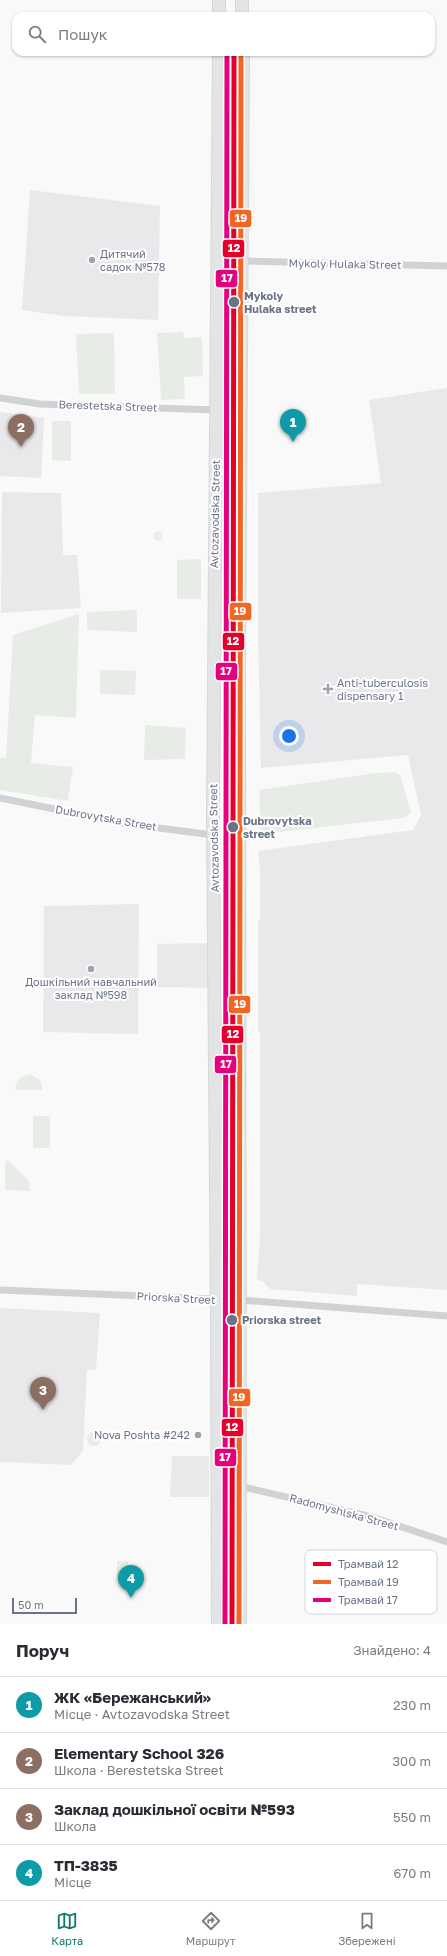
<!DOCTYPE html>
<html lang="uk">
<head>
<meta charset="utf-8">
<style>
  :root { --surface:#fff; --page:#f7f7f7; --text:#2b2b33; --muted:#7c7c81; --line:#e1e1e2; --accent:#0f766e }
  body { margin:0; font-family:"Golos Text",sans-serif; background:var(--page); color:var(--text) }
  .scale { position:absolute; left:12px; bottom:10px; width:65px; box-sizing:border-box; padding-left:4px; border:2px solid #6a7387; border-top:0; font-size:11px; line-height:14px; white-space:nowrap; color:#6a7387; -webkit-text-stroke:3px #fff; paint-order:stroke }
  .you { position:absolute; left:289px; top:736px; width:14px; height:14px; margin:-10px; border:3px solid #fff; border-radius:50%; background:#1a73e8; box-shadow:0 0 0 6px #1a73e833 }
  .badge { display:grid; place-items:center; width:26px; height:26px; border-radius:50%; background:var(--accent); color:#fff; font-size:13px; font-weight:700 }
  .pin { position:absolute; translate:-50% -33px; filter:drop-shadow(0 1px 2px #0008) }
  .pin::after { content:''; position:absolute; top:21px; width:14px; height:12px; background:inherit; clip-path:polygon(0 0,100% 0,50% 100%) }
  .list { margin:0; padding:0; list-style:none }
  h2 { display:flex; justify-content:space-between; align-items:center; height:52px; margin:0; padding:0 16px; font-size:17px }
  h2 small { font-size:13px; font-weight:400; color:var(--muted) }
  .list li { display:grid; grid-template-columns:26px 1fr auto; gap:12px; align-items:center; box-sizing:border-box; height:56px; padding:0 16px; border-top:1px solid var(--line) }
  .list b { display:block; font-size:15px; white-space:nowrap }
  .list p { margin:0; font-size:13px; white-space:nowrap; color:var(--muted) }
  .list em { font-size:13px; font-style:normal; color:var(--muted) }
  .icon { flex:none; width:22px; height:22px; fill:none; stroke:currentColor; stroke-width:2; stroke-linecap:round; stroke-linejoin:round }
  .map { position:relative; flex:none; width:447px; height:1624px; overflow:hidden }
  .search { position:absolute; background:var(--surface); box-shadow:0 1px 3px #0004; left:12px; right:12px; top:12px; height:44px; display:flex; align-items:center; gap:10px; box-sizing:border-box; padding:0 14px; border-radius:12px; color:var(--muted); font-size:15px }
  .sheet { height:276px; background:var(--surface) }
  nav { display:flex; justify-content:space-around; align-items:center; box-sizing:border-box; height:56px; border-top:1px solid var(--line); background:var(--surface); font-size:11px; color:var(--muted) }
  nav a { display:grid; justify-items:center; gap:2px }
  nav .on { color:var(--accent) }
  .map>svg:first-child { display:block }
</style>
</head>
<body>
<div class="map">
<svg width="447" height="1624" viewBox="0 0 447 1624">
  <rect width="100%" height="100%" fill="#f9f9f9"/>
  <g fill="#e9e9eb">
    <path d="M30 190 160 206 158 320 64 316 22 310Z"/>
    <path d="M447 388V1290L357 1284V1296L270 1289 262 1281 257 1280 260 1237V1032H258V920H260V868L258 851 413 830 421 815 408 755 261 768 258 633V493L381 483 369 400Z"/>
    <path d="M0 412 44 418 41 478 0 476Z"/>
    <path d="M2 492 61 493 63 555H77L81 608 1 613Z"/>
    <path d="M139 904 138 1034 43 1032 44 906Z"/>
    <path d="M209 943V988L157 987V944Z"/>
    <path d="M0 1308 100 1313 96 1369 87 1370 83 1451 71 1465 0 1462Z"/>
    <path d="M172 1456H209V1497H170Z"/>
  </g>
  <g fill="#e8ece7">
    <path d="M183 332 184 338 202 337 203 376 184 377 185 399 161 400 157 333Z"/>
    <path d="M114 333 115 394H79L76 334Z"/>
    <path d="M52 421H71V461L52 460Z"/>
    <circle cx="158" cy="536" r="4.5"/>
    <path d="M201 559V599H177V560Z"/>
    <path d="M137 610V632L87 630V612Z"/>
    <path d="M79 614 76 718 35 715 31 763 73 767 68 801 0 790V758H6L13 635Z"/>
    <path d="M100 670 136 671 135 695 100 694Z"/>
    <path d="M145 725 186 728 185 759 144 760Z"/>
    <path d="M395 772 400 775 411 813 404 818 261 834 259 790 376 773Z"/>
    <path d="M30 1074 40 1080 43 1090H15C16 1080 21 1076 30 1074Z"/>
    <rect x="33" y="1116" width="17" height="32"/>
    <path d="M8 1160 29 1181 30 1191 5 1190V1162Z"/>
    <circle cx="94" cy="1439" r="7"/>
    <rect x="117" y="1561" width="11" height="16"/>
  </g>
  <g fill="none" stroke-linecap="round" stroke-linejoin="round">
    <defs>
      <g id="primary">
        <path d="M242 0V16"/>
        <path d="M219 16V0"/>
        <path d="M218 1624 217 1313 213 817 219 52"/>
        <path d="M240 1624 239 662 243 52"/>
      </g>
    </defs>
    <use href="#primary" stroke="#d6d7d8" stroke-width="14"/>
    <g stroke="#d1d2d4" stroke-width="7">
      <path d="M243 261 447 266"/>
      <path d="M0 398 40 404 216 410"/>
      <path d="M0 798 128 824 213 835"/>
      <path d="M0 1290 240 1300 447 1316"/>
      <path d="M239 1486 372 1517 447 1542"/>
    </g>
    <use href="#primary" stroke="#e3e4e5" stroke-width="12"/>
    <defs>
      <path id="tram-1" d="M232 1624 234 52"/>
      <path id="tram-2" d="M239 1624 241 52"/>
      <path id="tram-3" d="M225 1624 227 52"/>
    </defs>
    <use href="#tram-1" stroke="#fff" stroke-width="8"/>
    <use href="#tram-2" stroke="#fff" stroke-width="8"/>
    <use href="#tram-3" stroke="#fff" stroke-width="8"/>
    <use href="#tram-1" stroke="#e4002b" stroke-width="5"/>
    <use href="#tram-2" stroke="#f26522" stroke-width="5"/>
    <use href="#tram-3" stroke="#e5007d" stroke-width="5"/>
  </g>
  <g fill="#9ca2af" stroke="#fff" stroke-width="1.5">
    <circle cx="92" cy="260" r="4"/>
    <path d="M326 683h4v4h4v4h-4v4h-4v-4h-4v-4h4z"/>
    <circle cx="91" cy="969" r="4"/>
    <circle cx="198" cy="1435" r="4"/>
  </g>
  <g fill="#6a7387" stroke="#fff" stroke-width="1.5">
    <circle cx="234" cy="302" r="6"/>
    <circle cx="233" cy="827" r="6"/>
    <circle cx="232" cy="1320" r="6"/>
  </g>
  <g text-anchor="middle" stroke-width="4" stroke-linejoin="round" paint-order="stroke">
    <g font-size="11" fill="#6a7387" stroke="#fff" text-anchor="start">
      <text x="100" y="258">Дитячий<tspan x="100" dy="13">садок №578</tspan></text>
      <text x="337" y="687">Anti-tuberculosis<tspan x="337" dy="13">dispensary 1</tspan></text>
      <text x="91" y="986" text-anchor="middle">Дошкільний навчальний<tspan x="91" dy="13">заклад №598</tspan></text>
      <text x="190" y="1439" text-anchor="end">Nova Poshta #242</text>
    </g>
    <g font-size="11" fill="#6a7387" stroke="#fff">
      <text transform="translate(345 264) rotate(1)" y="4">Mykoly Hulaka Street</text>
      <text transform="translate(108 406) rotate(2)" y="4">Berestetska Street</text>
      <text transform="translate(215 514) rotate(-89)" y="4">Avtozavodska Street</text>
      <text transform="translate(106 818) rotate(10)" y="4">Dubrovytska Street</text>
      <text transform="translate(214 838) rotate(-91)" y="4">Avtozavodska Street</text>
      <text transform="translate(176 1298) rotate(3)" y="4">Priorska Street</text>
      <text transform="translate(344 1512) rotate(15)" y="4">Radomyshlska Street</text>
    </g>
    <g font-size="11" font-weight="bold" fill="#6a7387" stroke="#fff" text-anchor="start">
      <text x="244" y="300">Mykoly<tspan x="244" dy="13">Hulaka street</tspan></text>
      <text x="243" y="825">Dubrovytska<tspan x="243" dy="13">street</tspan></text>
      <text x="242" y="1324">Priorska street</text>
    </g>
  </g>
  <rect x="305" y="1550" width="132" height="64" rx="6" fill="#fff" stroke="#d2d5db" stroke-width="1"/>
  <rect x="313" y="1562" width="18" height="4" fill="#e4002b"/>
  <rect x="313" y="1580" width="18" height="4" fill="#f26522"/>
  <rect x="313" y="1598" width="18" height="4" fill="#e5007d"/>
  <g font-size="11" fill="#6a7387">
    <text x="338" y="1568">Трамвай 12</text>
    <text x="338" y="1586">Трамвай 19</text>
    <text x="338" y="1604">Трамвай 17</text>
  </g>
  <g stroke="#fff" stroke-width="1.5">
    <rect x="229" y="209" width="23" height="19" rx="4" fill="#f26522"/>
    <rect x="222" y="239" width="23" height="19" rx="4" fill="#e4002b"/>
    <rect x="215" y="269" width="23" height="19" rx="4" fill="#e5007d"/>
    <rect x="229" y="602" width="23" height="19" rx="4" fill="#f26522"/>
    <rect x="222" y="632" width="23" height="19" rx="4" fill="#e4002b"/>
    <rect x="215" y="662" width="23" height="19" rx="4" fill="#e5007d"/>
    <rect x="228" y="995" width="23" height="19" rx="4" fill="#f26522"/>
    <rect x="221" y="1025" width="23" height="19" rx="4" fill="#e4002b"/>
    <rect x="214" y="1055" width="23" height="19" rx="4" fill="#e5007d"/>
    <rect x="228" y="1388" width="23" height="19" rx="4" fill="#f26522"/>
    <rect x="221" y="1418" width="23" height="19" rx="4" fill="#e4002b"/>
    <rect x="214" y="1448" width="23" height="19" rx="4" fill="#e5007d"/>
  </g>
  <g font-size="11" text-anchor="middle" font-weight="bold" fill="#fff">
    <text x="241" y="222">19</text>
    <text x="234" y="252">12</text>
    <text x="227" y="282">17</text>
    <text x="240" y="615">19</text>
    <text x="233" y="645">12</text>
    <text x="226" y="675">17</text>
    <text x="240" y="1008">19</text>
    <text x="233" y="1038">12</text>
    <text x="226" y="1068">17</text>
    <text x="239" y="1401">19</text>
    <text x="232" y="1431">12</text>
    <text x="225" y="1461">17</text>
  </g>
</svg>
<div class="scale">50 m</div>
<div class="you"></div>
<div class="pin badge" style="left:293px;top:442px;background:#0f9aa8">1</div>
<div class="pin badge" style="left:21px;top:447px;background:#8d6e63">2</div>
<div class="pin badge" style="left:43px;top:1410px;background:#8d6e63">3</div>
<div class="pin badge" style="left:131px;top:1598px;background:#0f9aa8">4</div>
<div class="search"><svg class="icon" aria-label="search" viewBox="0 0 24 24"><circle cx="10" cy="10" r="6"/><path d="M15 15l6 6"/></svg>Пошук</div>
</div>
<section class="sheet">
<h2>Поруч<small>Знайдено: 4</small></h2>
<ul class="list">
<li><span class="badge" style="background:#0f9aa8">1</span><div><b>ЖК «Бережанський»</b><p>Місце · Avtozavodska Street</p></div><em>230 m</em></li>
<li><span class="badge" style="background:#8d6e63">2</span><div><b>Elementary School 326</b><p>Школа · Berestetska Street</p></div><em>300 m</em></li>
<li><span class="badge" style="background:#8d6e63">3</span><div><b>Заклад дошкільної освіти №593</b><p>Школа</p></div><em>550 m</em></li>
<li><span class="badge" style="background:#0f9aa8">4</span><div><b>ТП-3835</b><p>Місце</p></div><em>670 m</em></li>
</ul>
</section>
<nav>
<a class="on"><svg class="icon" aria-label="map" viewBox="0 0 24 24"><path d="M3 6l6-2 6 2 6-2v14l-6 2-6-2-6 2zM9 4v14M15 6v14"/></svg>Карта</a>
<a><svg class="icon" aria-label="directions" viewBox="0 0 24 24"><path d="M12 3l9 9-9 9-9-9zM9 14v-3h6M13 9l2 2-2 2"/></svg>Маршрут</a>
<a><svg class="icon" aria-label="saved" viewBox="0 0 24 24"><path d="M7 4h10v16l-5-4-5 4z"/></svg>Збережені</a>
</nav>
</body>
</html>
